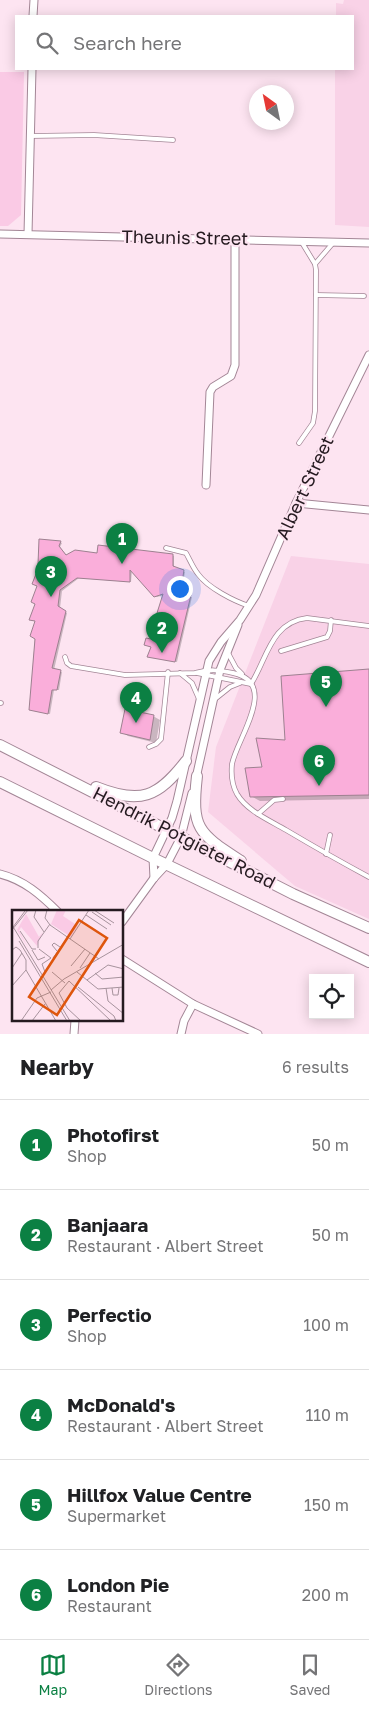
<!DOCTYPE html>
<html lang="en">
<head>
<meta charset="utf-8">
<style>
  :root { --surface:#fff; --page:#f6f6f6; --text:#202124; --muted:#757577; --line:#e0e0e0; --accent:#0b8043 }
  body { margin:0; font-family:"Golos Text",sans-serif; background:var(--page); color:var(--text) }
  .controls { position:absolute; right:15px; bottom:15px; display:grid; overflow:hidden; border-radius:0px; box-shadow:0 2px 12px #0003 }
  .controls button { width:45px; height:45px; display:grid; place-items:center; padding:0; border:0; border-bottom:1px solid var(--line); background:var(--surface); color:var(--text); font:25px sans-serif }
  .compass { position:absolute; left:249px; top:85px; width:45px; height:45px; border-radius:50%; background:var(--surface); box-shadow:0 2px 12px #0003; rotate:327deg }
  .you { position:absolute; left:179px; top:588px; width:18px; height:18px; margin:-12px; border:4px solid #fff; border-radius:50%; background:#1a73e8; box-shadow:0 0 0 8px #1a73e833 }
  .badge { display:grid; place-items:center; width:32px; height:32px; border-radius:50%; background:var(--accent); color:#fff; font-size:16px; font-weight:700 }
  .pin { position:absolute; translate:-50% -41px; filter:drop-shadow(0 1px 2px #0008) }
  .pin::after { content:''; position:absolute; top:26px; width:18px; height:15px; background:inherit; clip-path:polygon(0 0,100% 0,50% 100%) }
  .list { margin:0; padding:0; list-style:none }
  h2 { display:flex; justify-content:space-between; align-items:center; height:65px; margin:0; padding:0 20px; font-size:21px }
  h2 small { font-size:16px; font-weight:400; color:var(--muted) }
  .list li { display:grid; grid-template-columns:32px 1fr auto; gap:15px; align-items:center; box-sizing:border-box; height:90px; padding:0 20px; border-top:1px solid var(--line) }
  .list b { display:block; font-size:19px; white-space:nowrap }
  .list p { margin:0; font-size:16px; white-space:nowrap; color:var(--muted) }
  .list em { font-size:16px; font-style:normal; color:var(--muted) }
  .icon { flex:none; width:28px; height:28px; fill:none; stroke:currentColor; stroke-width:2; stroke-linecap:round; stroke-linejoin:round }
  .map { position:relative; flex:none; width:369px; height:1034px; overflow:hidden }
  .search { position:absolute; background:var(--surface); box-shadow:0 2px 12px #0003; left:15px; right:15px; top:15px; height:55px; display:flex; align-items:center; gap:12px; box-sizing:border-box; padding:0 18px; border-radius:0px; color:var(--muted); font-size:19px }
  .sheet { height:605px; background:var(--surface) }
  nav { display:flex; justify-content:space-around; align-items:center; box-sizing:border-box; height:70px; border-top:1px solid var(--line); background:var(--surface); font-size:14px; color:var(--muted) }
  nav a { display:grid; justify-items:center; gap:2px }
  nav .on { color:var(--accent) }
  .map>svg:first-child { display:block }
</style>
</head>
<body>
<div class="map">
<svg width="369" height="1034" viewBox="0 0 369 1034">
  <rect width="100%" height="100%" fill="#fde4f1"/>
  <g fill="#f9d2e7">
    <path d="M344 0H369V227L335 225V69H353V16H336V3L343 4Z"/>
    <path d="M291 556 369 564V919L295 886 208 812 216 747Z"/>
  </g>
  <path fill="#facae5" d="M0 72H24L21 215 8 226H0Z"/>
  <g fill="#0003">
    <path d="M60 542 62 543 60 547 67 556 172 555 174 556V568L185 572 181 596 192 597 177 662 150 657 165 615V595L157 597 155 596 132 570 131 582 79 578 62 591 60 608 67 613 54 670 62 672 59 690H54L50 714 30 710 36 621 31 620 37 604 42 570Z"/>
    <path d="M369 671V799L260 801 251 796 263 769 286 741Z"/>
    <path d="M153 716 160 720 156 743 128 736 122 732Z"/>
  </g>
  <g fill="#faaeda" stroke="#9d8190">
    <path d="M39 539 61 541 59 546 66 555 75 550 97 553 98 545 173 554V566L184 570 180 595H191L175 662 147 657 151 647 144 645 146 638 156 640 164 615 157 613 163 594 154 597 130 570V582L77 578 60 590 58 606 66 611 52 668 61 670 57 690H52L48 714 29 710 35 639 30 636 35 621 29 620 35 604 31 602 37 586 32 584 36 574 41 569 38 564Z"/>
    <path d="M369 669V795L250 797 245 768 262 767 256 738 285 740 281 676Z"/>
    <path d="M125 709 154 715 150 740 120 733Z"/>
  </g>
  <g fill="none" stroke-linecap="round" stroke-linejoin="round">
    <defs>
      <g id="lane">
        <path d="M30 136 94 135 173 140"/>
        <path d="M315 264 333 243"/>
        <path d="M316 295 364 296"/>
        <path d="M299 443 313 423 315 411 316 270 315 264 301 241"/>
        <path d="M166 548 186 553C190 560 193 568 198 574 208 588 234 601 249 606"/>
        <path d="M281 651 327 637 330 631 331 620"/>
        <path d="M228 653 236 668 242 674"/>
        <path d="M65 657 67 663 71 666 125 675 195 673C209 669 219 670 233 673 280 683 237 738 232 764 231 774 232 785 237 794 247 811 269 820 286 830 313 846 341 862 369 877"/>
        <path d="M180 673 192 683 199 699"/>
        <path d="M197 673 251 684"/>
        <path d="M251 684C267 659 271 622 307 618L369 626"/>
        <path d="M215 699 230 687 240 683"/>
        <path d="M0 703H1"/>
        <path d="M149 747 156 744 161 739 168 672"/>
        <path d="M258 814 274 800 283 799"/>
        <path d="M326 854 330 835"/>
      </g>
      <g id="street">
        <path d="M33 16 34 0"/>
        <path d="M0 234 369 243"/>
        <path d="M28 234 32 69"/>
        <path d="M206 485 210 392 213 387 231 376 235 365V239"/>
        <path d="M296 503 369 510"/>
        <path d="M196 778 220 670 238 625"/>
        <path d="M0 874C24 880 41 895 58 912"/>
        <path d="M154 878 153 858 172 818 177 801 209 661 221 642 240 620 256 595 296 503 369 355"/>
        <path d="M122 922 154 878 167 864 181 837 192 793"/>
        <path d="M122 959 193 1004 258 1034"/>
        <path d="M74 1034 75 1020"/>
        <path d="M181 1034 184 1021 193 1004"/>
      </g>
      <g id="secondary">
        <path d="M0 745 293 894 369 928"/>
        <path d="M197 776C191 829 198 833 241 861"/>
        <path d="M0 782 153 858 369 962"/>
        <path d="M96 787C141 805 158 797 186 761"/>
      </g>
    </defs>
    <use href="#lane" stroke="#a38696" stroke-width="5.5"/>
    <use href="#street" stroke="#a38696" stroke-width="9"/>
    <use href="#secondary" stroke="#a38696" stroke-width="12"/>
    <use href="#lane" stroke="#fff" stroke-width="4"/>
    <use href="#street" stroke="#fff" stroke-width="7"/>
    <use href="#secondary" stroke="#fff" stroke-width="10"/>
  </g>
  <g text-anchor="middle" stroke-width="4.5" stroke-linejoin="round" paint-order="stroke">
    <g font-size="18" fill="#251a20" stroke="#fde4f1">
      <text transform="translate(185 238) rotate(1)" y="6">Theunis Street</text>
      <text transform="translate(305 488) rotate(-65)" y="6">Albert Street</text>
      <text transform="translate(184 838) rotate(27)" y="6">Hendrik Potgieter Road</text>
    </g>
  </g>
  <g transform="translate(12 910)">
    <rect width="111" height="111" fill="#fde4f1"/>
    <path d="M45 0H54L51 6 66 16 59 27 39 14ZM14 4 27 27 31 22 25 36 9 17 7 21 17 39 5 20Z" fill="#facae5"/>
    <path fill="none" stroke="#a7939d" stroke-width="1" d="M24 0 22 7 32 22M35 0 33 8 38 15 87 49M82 0 102 13M80 2 99 15M74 5 95 19M0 15 58 111M1 17 13 1M0 20 16 0M8 21 20 39H24M58 29 77 0M7 31 55 111M26 38V31L38 14M27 39 39 48 30 54 33 62M0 40 4 37 8 40 14 50V60L44 111M20 40 26 50 33 47M45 41 40 35 42 33 48 37M41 48 56 27M59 56 73 39M0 58 10 43M68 58 78 43M40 62 53 73M65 62 86 79 112 77M83 63 90 69 112 67M75 70 96 55 112 59M0 76 14 60M66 77 102 106 104 111M94 78 96 91 112 104M100 78 101 85H106L107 78M39 80 52 69 112 34M9 111 25 88 39 82M20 111 33 94M69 111 55 98 47 83 57 71 99 111"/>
    <path fill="#de560d" fill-opacity="0.15" stroke="#de560d" stroke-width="2.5" d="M67 10 95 28 45 105 17 87Z"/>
    <rect width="111" height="111" fill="none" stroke="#251a20" stroke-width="2.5"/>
  </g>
</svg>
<div class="controls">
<button><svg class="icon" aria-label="locate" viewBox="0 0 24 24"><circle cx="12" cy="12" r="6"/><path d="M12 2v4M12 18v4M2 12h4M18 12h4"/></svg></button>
</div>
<svg class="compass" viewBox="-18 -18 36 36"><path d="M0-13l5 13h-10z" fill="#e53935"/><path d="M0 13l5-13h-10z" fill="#757577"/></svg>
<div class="you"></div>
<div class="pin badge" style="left:122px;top:564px">1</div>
<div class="pin badge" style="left:162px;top:653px">2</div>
<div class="pin badge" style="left:51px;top:597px">3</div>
<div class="pin badge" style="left:136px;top:723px">4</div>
<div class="pin badge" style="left:326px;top:707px">5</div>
<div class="pin badge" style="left:319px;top:786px">6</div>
<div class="search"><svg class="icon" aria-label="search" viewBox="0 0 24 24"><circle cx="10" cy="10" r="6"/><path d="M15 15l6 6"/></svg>Search here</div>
</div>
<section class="sheet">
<h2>Nearby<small>6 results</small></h2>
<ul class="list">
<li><span class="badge">1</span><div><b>Photofirst</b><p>Shop</p></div><em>50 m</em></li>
<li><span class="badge">2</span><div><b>Banjaara</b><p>Restaurant · Albert Street</p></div><em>50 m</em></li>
<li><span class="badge">3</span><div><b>Perfectio</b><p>Shop</p></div><em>100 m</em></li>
<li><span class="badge">4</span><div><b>McDonald's</b><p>Restaurant · Albert Street</p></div><em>110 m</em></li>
<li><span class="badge">5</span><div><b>Hillfox Value Centre</b><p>Supermarket</p></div><em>150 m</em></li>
<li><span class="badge">6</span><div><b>London Pie</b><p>Restaurant</p></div><em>200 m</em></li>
</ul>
</section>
<nav>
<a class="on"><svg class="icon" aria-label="map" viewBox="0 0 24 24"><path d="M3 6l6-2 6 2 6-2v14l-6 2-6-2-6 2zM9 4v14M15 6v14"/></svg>Map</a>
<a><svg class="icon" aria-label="directions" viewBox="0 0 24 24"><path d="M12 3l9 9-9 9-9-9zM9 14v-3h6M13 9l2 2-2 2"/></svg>Directions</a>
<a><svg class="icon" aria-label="saved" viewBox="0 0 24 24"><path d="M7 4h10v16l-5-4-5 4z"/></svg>Saved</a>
</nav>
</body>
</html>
